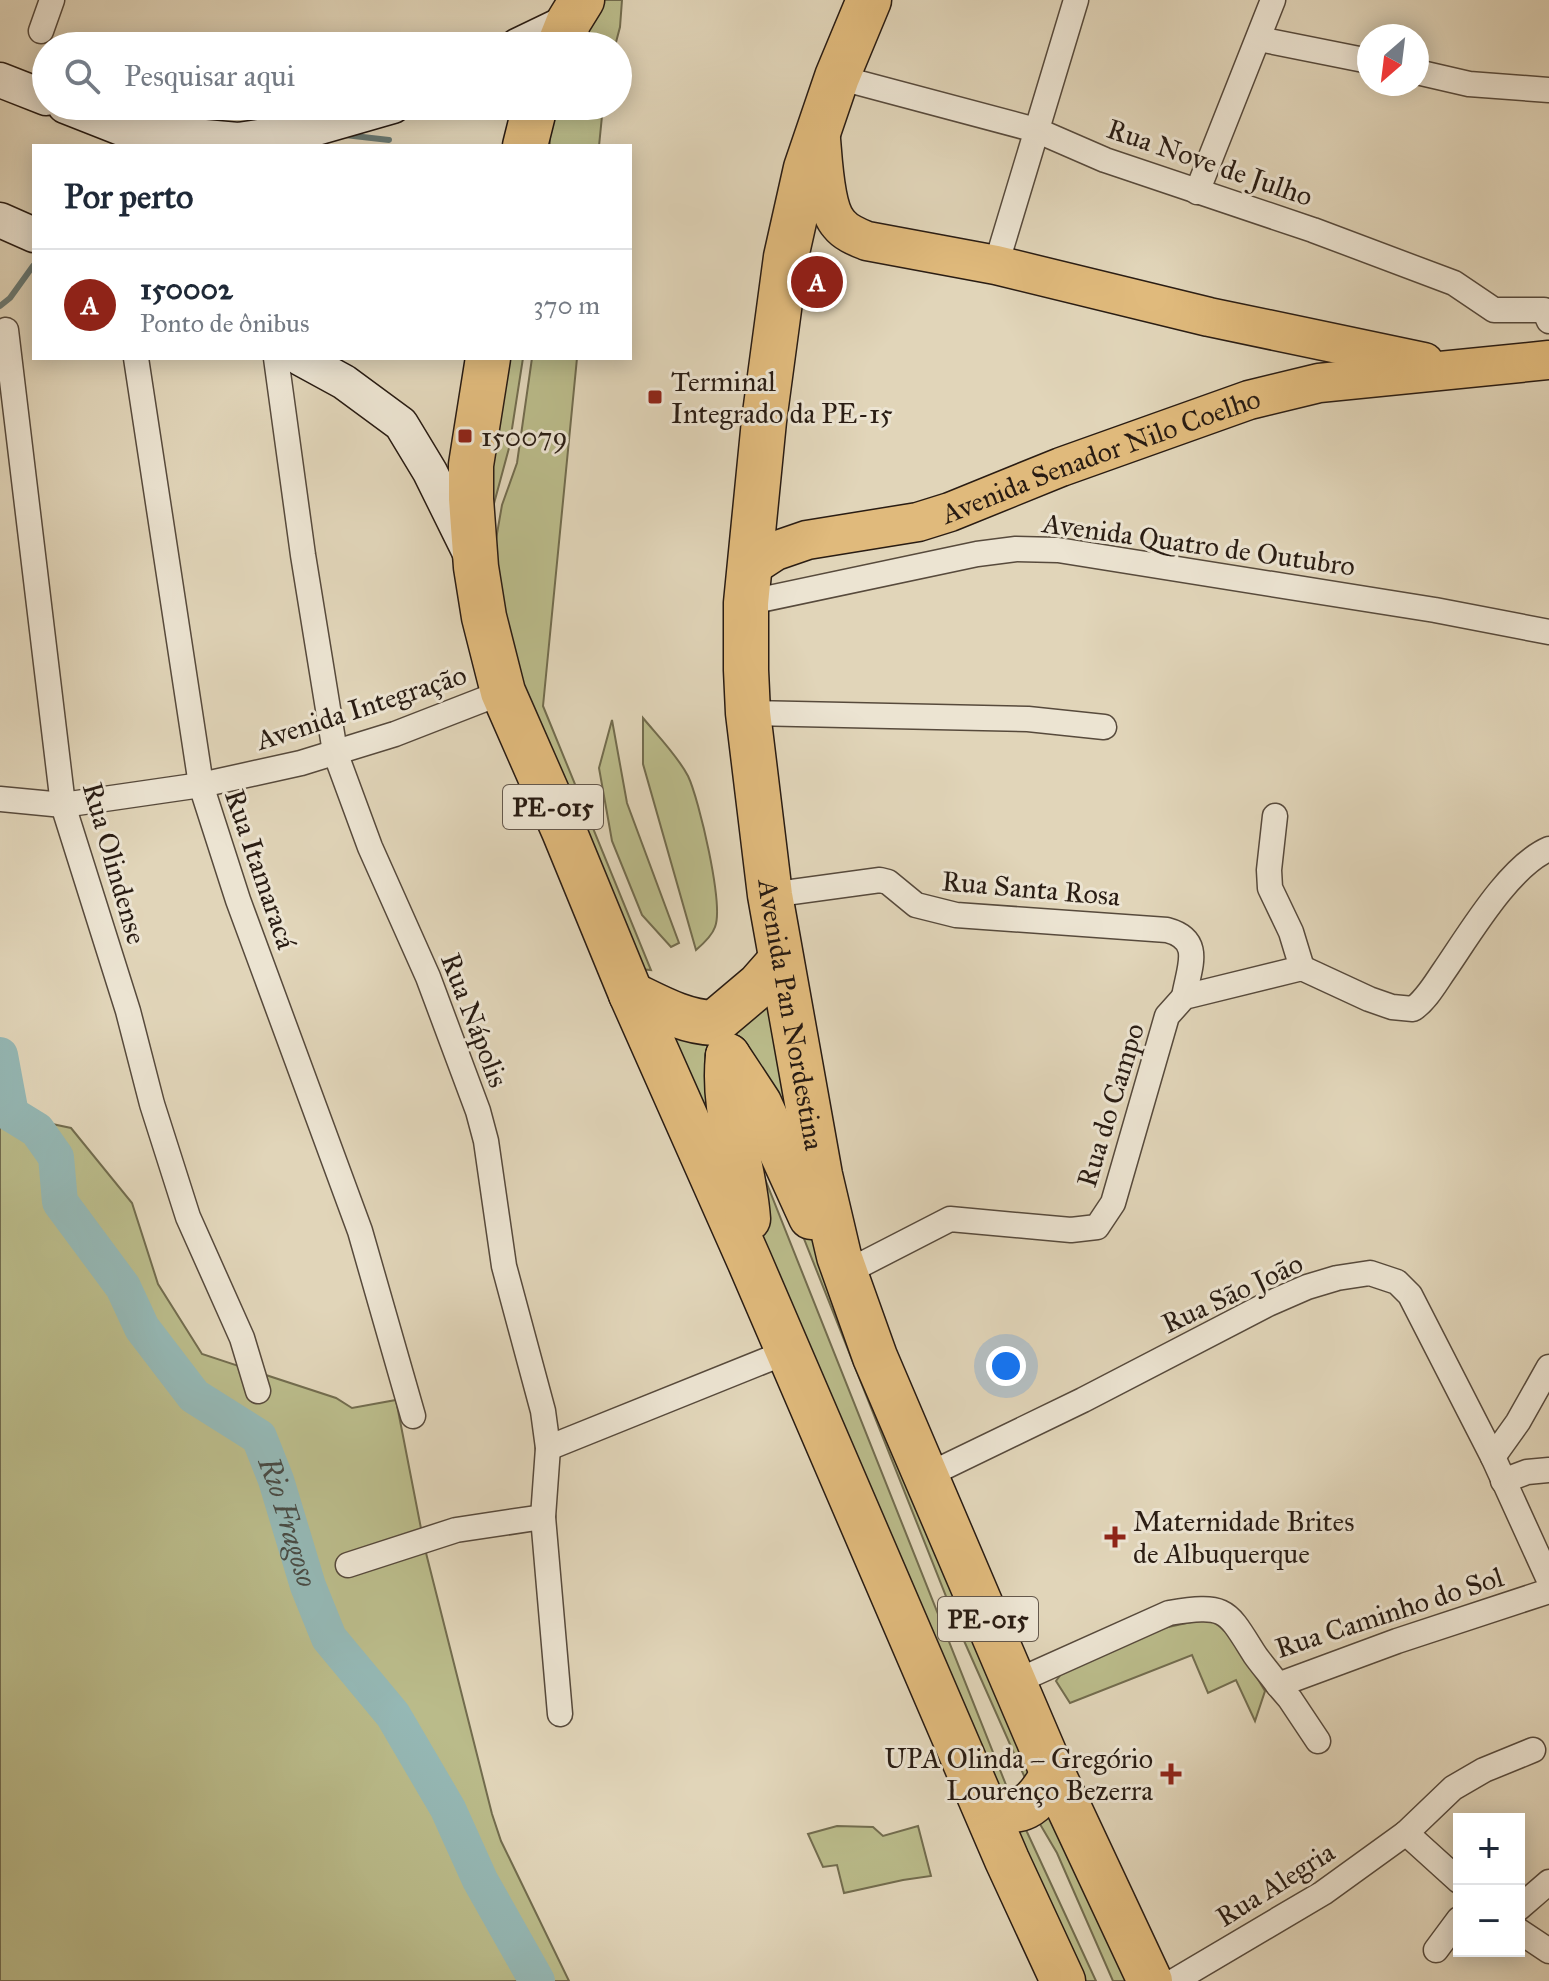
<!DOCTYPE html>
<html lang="pt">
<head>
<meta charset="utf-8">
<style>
  :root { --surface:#fff; --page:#f2f2f3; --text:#1f2937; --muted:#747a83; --line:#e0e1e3; --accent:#8f2418 }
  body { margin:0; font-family:"IM FELL Great Primer",serif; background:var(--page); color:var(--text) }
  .controls { position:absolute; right:24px; bottom:24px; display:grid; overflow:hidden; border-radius:0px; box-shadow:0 4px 20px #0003 }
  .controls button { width:72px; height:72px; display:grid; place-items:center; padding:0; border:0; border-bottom:2px solid var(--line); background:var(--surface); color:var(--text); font:40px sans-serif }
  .compass { position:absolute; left:1357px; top:24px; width:72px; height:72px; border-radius:50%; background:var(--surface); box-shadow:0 4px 20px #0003; rotate:208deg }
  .you { position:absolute; left:1006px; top:1366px; width:28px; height:28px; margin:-20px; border:6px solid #fff; border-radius:50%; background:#1a73e8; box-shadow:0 0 0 12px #1a73e833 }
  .badge { display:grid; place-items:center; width:52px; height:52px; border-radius:50%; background:var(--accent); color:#fff; font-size:26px; font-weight:700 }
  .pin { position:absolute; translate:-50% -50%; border:4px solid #fff; box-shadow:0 2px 8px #0006 }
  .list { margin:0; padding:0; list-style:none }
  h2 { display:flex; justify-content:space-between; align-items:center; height:104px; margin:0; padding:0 32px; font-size:34px }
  h2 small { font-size:26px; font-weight:400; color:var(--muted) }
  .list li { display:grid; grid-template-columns:52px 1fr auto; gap:24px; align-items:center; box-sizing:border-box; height:112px; padding:0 32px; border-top:2px solid var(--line) }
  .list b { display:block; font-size:30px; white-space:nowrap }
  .list p { margin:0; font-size:26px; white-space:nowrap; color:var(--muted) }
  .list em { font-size:26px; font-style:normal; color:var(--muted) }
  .icon { flex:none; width:44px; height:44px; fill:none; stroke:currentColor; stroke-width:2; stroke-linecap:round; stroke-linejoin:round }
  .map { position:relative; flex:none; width:1549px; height:1981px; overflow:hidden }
  .search { position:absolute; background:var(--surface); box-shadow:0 4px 20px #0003; left:32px; top:32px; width:600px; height:88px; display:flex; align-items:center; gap:20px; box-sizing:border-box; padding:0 28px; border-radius:44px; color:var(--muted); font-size:30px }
  .panel { position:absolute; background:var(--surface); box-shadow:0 4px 20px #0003; left:32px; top:144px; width:600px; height:216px; border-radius:0px }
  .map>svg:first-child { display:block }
</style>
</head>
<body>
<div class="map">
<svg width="1549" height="1981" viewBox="0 0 1549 1981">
  <rect width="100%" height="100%" fill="#e1d5b9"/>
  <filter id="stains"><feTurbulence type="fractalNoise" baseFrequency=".0025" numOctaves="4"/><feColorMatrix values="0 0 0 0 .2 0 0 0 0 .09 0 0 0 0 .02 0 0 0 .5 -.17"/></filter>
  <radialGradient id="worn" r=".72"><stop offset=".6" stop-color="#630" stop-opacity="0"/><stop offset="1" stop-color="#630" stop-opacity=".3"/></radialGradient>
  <g fill="#babb8a" stroke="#726c4e" stroke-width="2">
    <path d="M598 0H622L620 27 615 46H579Z"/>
    <path d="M559 106H603L599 146H550L549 131Z"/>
    <path d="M494 358H523L509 448 479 559Z"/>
    <path d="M532 358H577L543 706 651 970 639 969 545 748 506 641 495 545 502 505 517 463Z"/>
    <path d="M643 718C658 736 677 755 688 776 699 799 724 905 715 927 712 936 703 944 696 950L643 764Z"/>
    <path d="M612 720 627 803 679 943 671 947 642 915 612 841 599 768Z"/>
    <path d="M783 971 818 1206 727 1025Z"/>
    <path d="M658 1015 711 1031 739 1184Z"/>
    <path d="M736 1106 1010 1795 995 1792 766 1264Z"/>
    <path d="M0 1113 71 1128 132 1203 158 1284 202 1354 336 1398 352 1408 396 1400 425 1549 492 1814 501 1841 569 1981H0Z"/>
    <path d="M787 1196 834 1262 1028 1729 1029 1787 961 1634Z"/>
    <path d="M1205 1619 1225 1624 1265 1691 1255 1721 1236 1680 1208 1693 1192 1655 1070 1703 1056 1681 1064 1670 1150 1631Z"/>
    <path d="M1060 1800 1143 1981H1113L1057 1853 1034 1814Z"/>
    <path d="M1019 1816 1027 1832 1096 1981H1071L1009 1819Z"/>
    <path d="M837 1826 873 1827 883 1836 918 1826 931 1876 903 1880 844 1893 837 1865 823 1867 808 1834Z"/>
  </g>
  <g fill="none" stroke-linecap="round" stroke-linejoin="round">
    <g stroke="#6a7a74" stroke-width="6">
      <path d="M345 135 389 140"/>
      <path d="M0 306 10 298 33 266"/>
    </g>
    <path stroke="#95b8b5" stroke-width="36" id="s1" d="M0 1055 11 1114 37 1130 56 1157 60 1202 123 1287 142 1328 194 1396 259 1437 276 1480 308 1586 329 1638 393 1715 448 1809 480 1880 537 1981"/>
    <defs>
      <g id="street">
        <path d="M41 31 52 0"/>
        <path d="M1259 39 1369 61"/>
        <path d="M1417 72 1469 84 1549 90"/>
        <path d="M837 77 1036 130 1105 160 1313 230 1454 283 1494 310H1544L1549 321"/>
        <path d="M1197 192 1273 0"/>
        <path d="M996 265 1076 0"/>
        <path d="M6 330 63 805 128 1011 152 1104 188 1217 242 1338 258 1391"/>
        <path d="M136 358 201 785 238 900 360 1231 413 1416"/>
        <path d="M276 358 303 555 335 752 370 847 428 977 478 1111 486 1141 504 1266 543 1411 548 1448 543 1517 560 1714"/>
        <path d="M746 603 977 554 1016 549 1058 550 1435 610 1549 632"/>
        <path d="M748 713 1028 719 1104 727"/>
        <path d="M0 799 63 805 201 785 301 763 395 734 503 692"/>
        <path d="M1275 816 1269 870 1270 888 1291 932 1302 968"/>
        <path d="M770 895 880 880 888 882 916 905 956 915 1167 930C1204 940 1189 967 1184 997"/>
        <path d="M845 1273 950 1219 1071 1230 1097 1227 1113 1203 1167 1016 1184 997 1302 968 1369 999 1392 1007 1413 1009C1426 1000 1435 984 1444 971 1469 935 1509 866 1549 849"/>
        <path d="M548 1448 789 1351"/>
        <path d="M1493 1457 1518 1422 1549 1367"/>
        <path d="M926 1476 1083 1400 1268 1304 1307 1287 1337 1278 1370 1273 1397 1282 1410 1295 1493 1457 1549 1580"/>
        <path d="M1503 1481 1527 1472 1549 1470"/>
        <path d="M348 1565 456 1530 543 1517"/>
        <path d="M1015 1682 1169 1613C1227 1604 1226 1609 1255 1655 1262 1665 1271 1675 1278 1685L1397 1641 1549 1591"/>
        <path d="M1278 1685 1290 1699 1318 1741"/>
        <path d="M1406 1833 1453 1788 1484 1770 1533 1750"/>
        <path d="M1519 1908 1549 1882"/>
        <path d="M1519 1931 1549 1951"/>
        <path d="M1436 1950 1459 1919"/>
        <path d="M1174 1981 1323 1893 1406 1833 1459 1881"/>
      </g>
      <g id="secondary">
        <path d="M517 46 569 21"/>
        <path d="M0 80 46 98"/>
        <path d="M65 106 126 130 238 140 313 129 393 106"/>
        <path d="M0 220 34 235"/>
        <path d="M300 358 344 382 401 424 430 472 470 553"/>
      </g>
      <g id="primary">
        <path d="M820 129C823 153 823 207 839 224 846 233 857 237 867 241L996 265 1209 317 1424 362"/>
        <path id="s2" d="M749 568 775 551 807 540 918 522 950 512 1061 467 1249 400 1319 383 1549 360"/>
      </g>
      <g id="highway">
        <path id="s3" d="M869 0 837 77 806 168 786 257 764 421 746 603V670L748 713 770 895 820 1175 839 1256 875 1357 1053 1774 1150 1981"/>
        <path d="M559 46 569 21 582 0"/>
        <path d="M525 146 535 106"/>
        <path d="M488 358 471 465V499L476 567 484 617 503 692 564 831 631 994 749 1260 1007 1860 1063 1981"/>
        <path d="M631 994C658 1007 684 1022 714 1023L759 985 781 960"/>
        <path d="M728 1056 759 1103 811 1217"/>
        <path d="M728 1056C722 1113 744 1163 748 1219"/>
        <path d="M984 1804C1022 1818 1034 1807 1053 1774"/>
      </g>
    </defs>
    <use href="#street" stroke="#574a3c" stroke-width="27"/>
    <use href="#secondary" stroke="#291c13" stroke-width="37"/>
    <use href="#primary" stroke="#291c13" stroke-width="41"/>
    <use href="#highway" stroke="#291c13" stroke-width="47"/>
    <use href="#street" stroke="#ece4d2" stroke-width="24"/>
    <use href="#secondary" stroke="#ece4d2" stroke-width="34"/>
    <use href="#primary" stroke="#e0ba7c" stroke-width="38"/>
    <use href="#highway" stroke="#e0ba7c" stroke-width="44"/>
  </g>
  <g fill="#8f2418" stroke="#ece4d2" stroke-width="3">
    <rect x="647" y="389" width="16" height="16" rx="4"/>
    <rect x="457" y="428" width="16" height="16" rx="4"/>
    <path d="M1111 1525h8v8h8v8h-8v8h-8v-8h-8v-8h8z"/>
    <path d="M1167 1762h8v8h8v8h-8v8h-8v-8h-8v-8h8z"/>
  </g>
  <g text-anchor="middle" stroke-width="6" stroke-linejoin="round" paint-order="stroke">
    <g fill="#ece4d2" stroke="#64584c" stroke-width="2">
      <rect x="503" y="785" width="100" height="44" rx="6"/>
      <rect x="938" y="1597" width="100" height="44" rx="6"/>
    </g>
    <g font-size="26" font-weight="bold" fill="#291c13">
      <text x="553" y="816">PE-015</text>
      <text x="988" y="1628">PE-015</text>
    </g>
    <g font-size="28" fill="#291c13" stroke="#ece4d2">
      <text transform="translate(1210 162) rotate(19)" y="10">Rua Nove de Julho</text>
      <text dy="10" stroke="none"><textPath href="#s2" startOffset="372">Avenida Senador Nilo Coelho</textPath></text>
      <text transform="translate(1199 544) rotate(8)" y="10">Avenida Quatro de Outubro</text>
      <text transform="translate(361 707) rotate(-18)" y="10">Avenida Integração</text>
      <text transform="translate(115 863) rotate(74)" y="10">Rua Olindense</text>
      <text transform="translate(261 869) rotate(71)" y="10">Rua Itamaracá</text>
      <text transform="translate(1031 888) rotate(5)" y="10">Rua Santa Rosa</text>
      <text dy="10" stroke="none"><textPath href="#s3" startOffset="1034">Avenida Pan Nordestina</textPath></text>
      <text transform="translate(475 1020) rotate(69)" y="10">Rua Nápolis</text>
      <text transform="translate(1110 1105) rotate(-73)" y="10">Rua do Campo</text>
      <text transform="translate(1232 1293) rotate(-25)" y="10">Rua São João</text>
      <text transform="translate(1389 1612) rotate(-18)" y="10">Rua Caminho do Sol</text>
      <text transform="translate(1275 1884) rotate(-32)" y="10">Rua Alegria</text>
    </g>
    <g font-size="28" fill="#291c13" stroke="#ece4d2" text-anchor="start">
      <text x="671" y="391">Terminal<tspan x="671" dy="32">Integrado da PE-15</tspan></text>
      <text x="481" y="446">150079</text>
      <text x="1133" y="1531">Maternidade Brites<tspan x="1133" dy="32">de Albuquerque</tspan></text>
      <text x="1153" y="1768" text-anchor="end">UPA Olinda – Gregório<tspan x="1153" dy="32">Lourenço Bezerra</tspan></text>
    </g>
    <g font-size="30" font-style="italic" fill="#494b44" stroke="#ece4d2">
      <text dy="10" stroke="none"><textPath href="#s1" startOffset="572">Rio Fragoso</textPath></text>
    </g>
  </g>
  <rect width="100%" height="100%" filter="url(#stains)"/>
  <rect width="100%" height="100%" fill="url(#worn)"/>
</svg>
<div class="controls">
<button>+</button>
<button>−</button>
</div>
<svg class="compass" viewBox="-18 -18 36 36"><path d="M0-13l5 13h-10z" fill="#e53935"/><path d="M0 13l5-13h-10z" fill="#747a83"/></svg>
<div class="you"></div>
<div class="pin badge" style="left:817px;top:282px">A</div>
<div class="search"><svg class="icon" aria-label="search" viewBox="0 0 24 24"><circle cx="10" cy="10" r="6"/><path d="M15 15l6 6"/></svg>Pesquisar aqui</div>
<section class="panel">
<h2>Por perto<small></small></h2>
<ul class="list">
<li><span class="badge">A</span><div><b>150002</b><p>Ponto de ônibus</p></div><em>370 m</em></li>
</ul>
</section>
</div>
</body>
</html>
